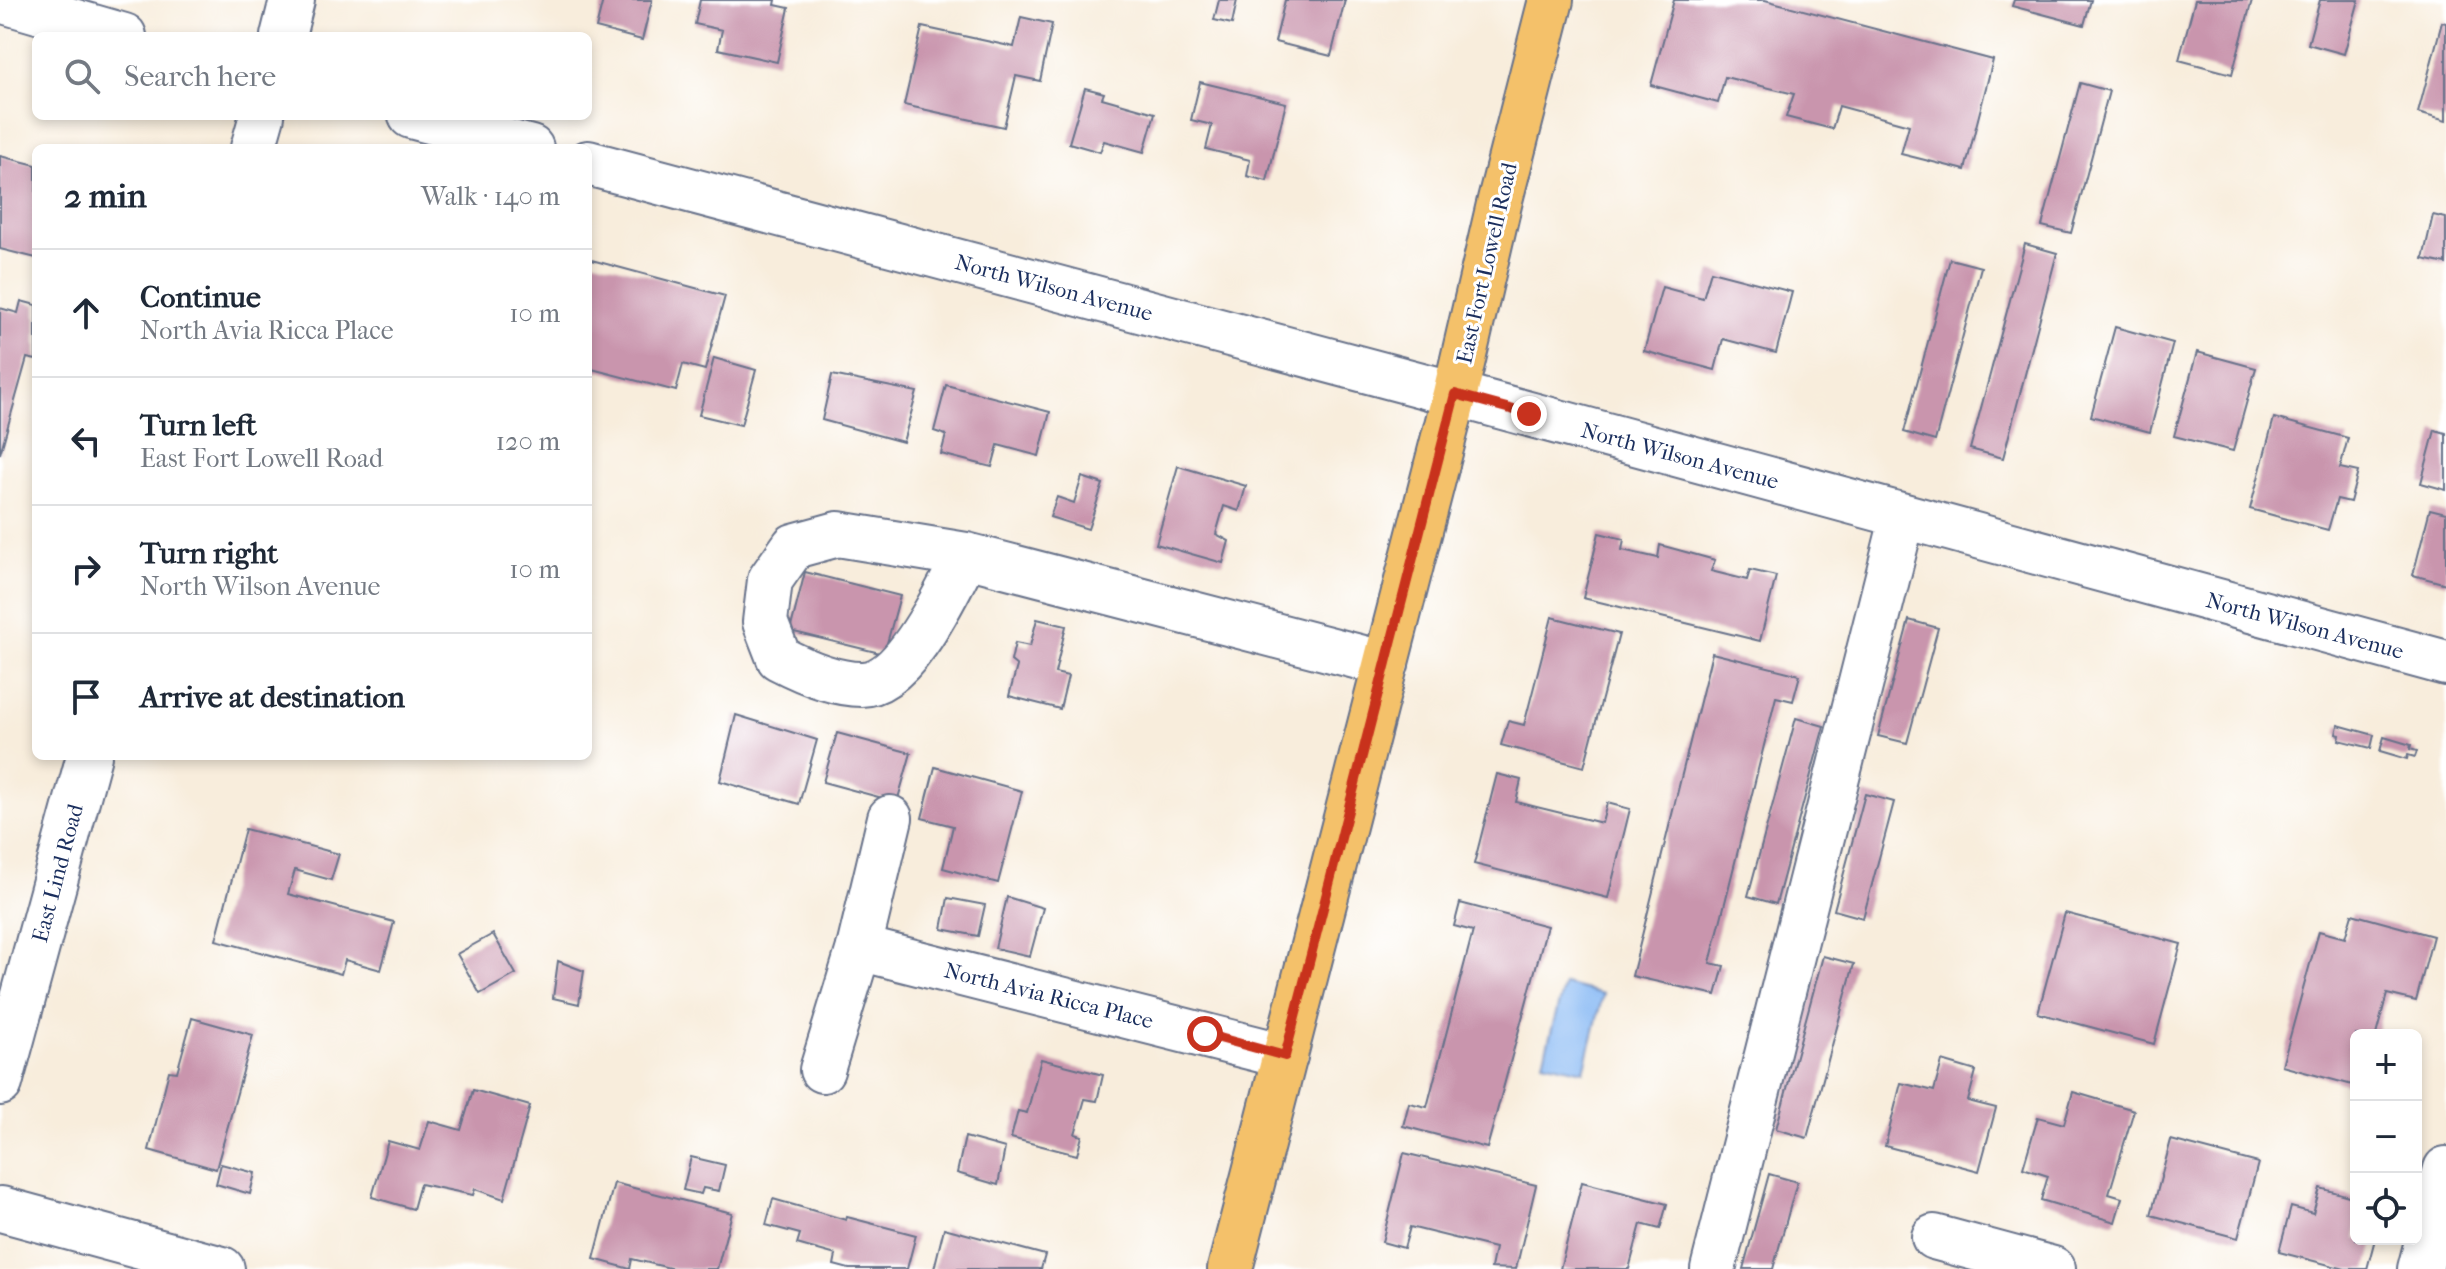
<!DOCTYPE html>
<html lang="en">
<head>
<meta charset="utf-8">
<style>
  :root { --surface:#fff; --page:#f6f6f7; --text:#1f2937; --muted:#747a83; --line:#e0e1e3 }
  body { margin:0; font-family:"IM FELL French Canon",serif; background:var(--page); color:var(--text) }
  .controls { position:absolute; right:24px; bottom:24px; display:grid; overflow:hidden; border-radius:12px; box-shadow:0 4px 12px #0003 }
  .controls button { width:72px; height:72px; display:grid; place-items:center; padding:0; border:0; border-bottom:2px solid var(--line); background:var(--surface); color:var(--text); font:40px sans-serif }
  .stop { position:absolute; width:24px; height:24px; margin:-18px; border:6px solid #c8321e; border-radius:50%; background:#fff }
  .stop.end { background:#c8321e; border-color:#fff; box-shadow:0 2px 8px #0008 }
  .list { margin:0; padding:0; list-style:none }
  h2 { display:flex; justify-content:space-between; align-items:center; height:104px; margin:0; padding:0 32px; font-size:34px }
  h2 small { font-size:26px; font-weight:400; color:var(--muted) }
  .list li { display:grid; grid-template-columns:52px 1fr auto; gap:24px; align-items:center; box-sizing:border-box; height:128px; padding:0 32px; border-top:2px solid var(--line) }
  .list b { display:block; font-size:30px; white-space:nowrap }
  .list p { margin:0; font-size:26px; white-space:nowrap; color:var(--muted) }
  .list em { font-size:26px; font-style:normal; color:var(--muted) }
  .icon { flex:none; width:44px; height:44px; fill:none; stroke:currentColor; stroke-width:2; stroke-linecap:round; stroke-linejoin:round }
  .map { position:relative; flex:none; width:2446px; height:1269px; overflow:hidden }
  .search { position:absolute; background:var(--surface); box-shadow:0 4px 12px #0003; left:32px; top:32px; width:560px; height:88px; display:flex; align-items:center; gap:20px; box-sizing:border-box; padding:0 28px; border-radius:12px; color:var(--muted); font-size:30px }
  .panel { position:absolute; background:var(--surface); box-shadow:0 4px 12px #0003; left:32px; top:144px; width:560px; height:616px; border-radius:12px }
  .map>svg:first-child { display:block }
</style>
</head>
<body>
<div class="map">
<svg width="2446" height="1269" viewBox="0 0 2446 1269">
  <rect width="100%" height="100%" fill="#fff"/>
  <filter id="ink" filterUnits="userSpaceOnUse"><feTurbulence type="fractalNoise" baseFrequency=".0125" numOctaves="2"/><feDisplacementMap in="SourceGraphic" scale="16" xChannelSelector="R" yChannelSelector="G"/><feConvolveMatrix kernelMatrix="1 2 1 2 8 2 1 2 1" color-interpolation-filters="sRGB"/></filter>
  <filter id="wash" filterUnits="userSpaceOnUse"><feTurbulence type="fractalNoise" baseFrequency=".006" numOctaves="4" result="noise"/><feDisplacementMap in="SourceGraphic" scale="32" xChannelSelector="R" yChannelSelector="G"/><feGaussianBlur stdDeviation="1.8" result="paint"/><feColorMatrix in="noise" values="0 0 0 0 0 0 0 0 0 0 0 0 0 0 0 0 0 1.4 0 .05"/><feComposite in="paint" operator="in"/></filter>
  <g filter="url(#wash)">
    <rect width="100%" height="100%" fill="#f8eddc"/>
    <path fill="#88b9f4" stroke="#5274a9" stroke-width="2" d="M1564 984 1603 994 1584 1071 1543 1062Z"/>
    <g id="blocks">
      <g fill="#c995ad">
        <path d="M603 0H652L642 40 596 28Z"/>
        <path d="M700 0H776L775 5 789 8 777 62 718 49 722 30 695 24Z"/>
        <path d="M1219 0H1237L1232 24 1214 20Z"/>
        <path d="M1285 0H1345L1331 56 1275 42Z"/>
        <path d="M1674 0H1765L1993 60 1965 170 1901 154 1909 125 1839 106 1832 129 1786 117 1794 94 1725 77 1718 103 1651 85Z"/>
        <path d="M2014 0H2091L2084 25 2012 6Z"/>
        <path d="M2195 0H2252L2232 74 2179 60Z"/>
        <path d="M2320 0H2359L2344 54 2308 44Z"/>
        <path d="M1021 17 1052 24 1040 81 1016 76 1004 127 904 105 922 27 1014 47Z"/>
        <path d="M2442 22 2446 23V121L2418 113Z"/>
        <path d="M1200 82 1286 103 1267 181 1247 176 1250 160 1206 149 1212 125 1191 120Z"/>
        <path d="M2080 83 2109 91 2071 233 2042 226Z"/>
        <path d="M1085 88 1104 93 1102 98 1155 113 1144 152 1104 141 1100 152 1069 143Z"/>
        <path d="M0 156 36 165V258L0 249Z"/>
        <path d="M2433 215 2446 218V264L2423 259Z"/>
        <path d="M2025 244 2057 253 2003 458 1970 449Z"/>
        <path d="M588 259 725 296 705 370 683 364 676 391 588 368Z"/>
        <path d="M1950 259 1981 267 1935 441 1904 432Z"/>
        <path d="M1711 271 1792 292 1776 353 1723 339 1715 370 1644 351 1662 287 1703 298Z"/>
        <path d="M21 301 36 305V360L27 358 0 454V308L18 313Z"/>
        <path d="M2115 327 2173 343 2150 432 2091 416Z"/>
        <path d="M2197 352 2256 368 2233 451 2174 436Z"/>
        <path d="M714 358 756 370 741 425 699 415Z"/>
        <path d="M832 375 917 392 903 442 822 420Z"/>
        <path d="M946 385 1050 412 1039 456 998 445 992 467 941 454 946 435 934 431Z"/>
        <path d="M2274 418 2348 438 2340 468 2358 472 2350 502 2337 499 2328 530 2250 509Z"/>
        <path d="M2435 430 2446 433V490L2421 483Z"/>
        <path d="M1178 466 1246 486 1239 511 1224 506 1216 534 1229 541 1223 563 1156 544Z"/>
        <path d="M1082 477 1103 484 1088 529 1050 517 1057 497 1074 503Z"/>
        <path d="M2430 509 2446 513V584L2413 575Z"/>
        <path d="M1599 533 1624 539 1622 550 1658 558 1660 545 1715 560 1711 571 1747 580 1750 570 1776 576 1760 641 1583 598Z"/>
        <path d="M805 572 900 596 884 654 790 631Z"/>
        <path d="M1552 617 1619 634 1584 767 1501 745 1508 721 1524 725Z"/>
        <path d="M1037 619 1066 626 1055 673 1068 676 1060 709 1009 696 1017 666 1011 661 1015 643 1030 646Z"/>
        <path d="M1909 620 1938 628 1907 743 1878 736Z"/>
        <path d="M1712 653 1800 675 1793 701 1776 697 1710 963 1724 966 1716 995 1632 976Z"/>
        <path d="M736 715 817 740 799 804 720 781Z"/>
        <path d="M1796 718 1824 726 1776 904 1748 896Z"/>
        <path d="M2338 725 2374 735 2371 748 2339 740 2340 735 2336 734Z"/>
        <path d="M837 733 911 753 897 802 823 782Z"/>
        <path d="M2384 737 2411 745 2410 749 2417 751 2415 757 2408 755 2407 759 2380 751Z"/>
        <path d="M935 767 1022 791 998 883 943 868 953 826 922 818Z"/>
        <path d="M1497 774 1521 780 1516 802 1602 823 1607 803 1630 809 1608 898 1474 864Z"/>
        <path d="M1865 794 1894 802 1863 918 1834 910Z"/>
        <path d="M245 829 339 854 331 880 295 870 288 894 394 922 381 970 345 960 341 974 216 940Z"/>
        <path d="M1007 897 1043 908 1030 956 995 948Z"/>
        <path d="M948 898 985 905 978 936 942 929Z"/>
        <path d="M1460 903 1547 926 1487 1148 1403 1126 1409 1103 1427 1107 1473 931 1454 926Z"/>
        <path d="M2065 913 2181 944 2154 1044 2038 1013Z"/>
        <path d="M2352 914 2433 936 2416 1001 2387 994 2376 1035H2356V1086L2282 1066 2319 931 2345 938Z"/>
        <path d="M493 934 516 974 480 994 457 954Z"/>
        <path d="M1823 956 1854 964 1807 1138 1776 1129Z"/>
        <path d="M558 961 584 971 579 1004 553 998Z"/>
        <path d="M192 1018 253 1035 216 1169 149 1150 169 1071 177 1072Z"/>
        <path d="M1041 1059 1103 1075 1097 1101 1085 1099 1075 1134 1082 1136 1077 1155 1011 1138 1018 1111 1027 1113Z"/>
        <path d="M1942 1061 1976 1071 1968 1101 1996 1108 1979 1171 1885 1146 1901 1083 1934 1091Z"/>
        <path d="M473 1090 530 1106 504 1199 475 1189 473 1195 420 1184 413 1209 372 1197 388 1141 420 1150 429 1121 461 1130Z"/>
        <path d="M2073 1092 2134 1110 2109 1194 2122 1198 2115 1222 2041 1200 2048 1176 2023 1168 2038 1117 2064 1124Z"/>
        <path d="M965 1137 1005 1148 998 1185 957 1173Z"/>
        <path d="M2171 1140 2258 1163 2238 1238 2151 1215Z"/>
        <path d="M1404 1153 1536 1185 1516 1269 1491 1268 1495 1248 1410 1227 1404 1248 1382 1242Z"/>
        <path d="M691 1157 725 1165 719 1191 703 1188 701 1194 683 1190Z"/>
        <path d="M221 1164 255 1173 250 1194 216 1184Z"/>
        <path d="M1769 1174 1797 1182 1773 1269H1743Z"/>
        <path d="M1582 1182 1667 1204 1660 1229 1641 1224 1629 1269H1560Z"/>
        <path d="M614 1183 732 1213 717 1269H674L632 1259 630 1269 594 1259Z"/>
        <path d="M2320 1188 2356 1198V1239H2375L2367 1269H2345L2279 1252 2291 1207 2313 1213Z"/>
        <path d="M773 1199 846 1220 847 1217 916 1235 907 1269H849L834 1265 836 1255 797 1244 800 1234 766 1225Z"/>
        <path d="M944 1228 1045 1255 1041 1269H934Z"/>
      </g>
    </g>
  </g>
  <g filter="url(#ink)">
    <use href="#blocks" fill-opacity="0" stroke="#68728a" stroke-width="2"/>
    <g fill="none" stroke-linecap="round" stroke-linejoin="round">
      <defs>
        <g id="minor">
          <path d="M0 0 124 36"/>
          <path d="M283 36 292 0"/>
          <path d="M411 116 531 148"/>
          <path d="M253 148 262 116"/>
          <path d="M588 163 1455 394 2446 663"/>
          <path d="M966 555C948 589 905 685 861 684 834 684 802 670 779 658L765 622 770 580 794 546 838 534 966 555 1386 664"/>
          <path d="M859 948 1285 1056"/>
          <path d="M822 1070 859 948 890 818"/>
          <path d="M0 1083 89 756"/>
          <path d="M1 1209 222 1269"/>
          <path d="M1934 1237 2053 1269"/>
          <path d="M1713 1269 1903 516"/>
          <path d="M2420 1269 2446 1169"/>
        </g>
        <path id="major" d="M1230 1269 1455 394 1500 200 1551 0"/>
      </defs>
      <use href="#minor" stroke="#68728a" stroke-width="48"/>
      <use href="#major" stroke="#68728a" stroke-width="48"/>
      <use href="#minor" stroke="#fff" stroke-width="44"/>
      <use href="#major" stroke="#f4c16a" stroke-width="44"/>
    </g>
  </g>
  <g fill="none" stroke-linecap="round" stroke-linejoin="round" filter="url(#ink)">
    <path stroke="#c8321e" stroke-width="10" d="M1205 1034 1285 1056 1455 394 1529 414"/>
  </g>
  <g text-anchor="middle" stroke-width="6" stroke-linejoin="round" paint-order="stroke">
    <g font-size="22" fill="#1b2f5e" stroke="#fff">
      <text transform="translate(1486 263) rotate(-77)" y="8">East Fort Lowell Road</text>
      <text transform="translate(1054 287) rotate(15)" y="8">North Wilson Avenue</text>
      <text transform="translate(1680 455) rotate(15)" y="8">North Wilson Avenue</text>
      <text transform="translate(2305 625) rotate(15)" y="8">North Wilson Avenue</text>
      <text transform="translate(57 873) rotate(-75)" y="8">East Lind Road</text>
      <text transform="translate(1049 995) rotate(14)" y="8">North Avia Ricca Place</text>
    </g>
  </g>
</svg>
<div class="controls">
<button>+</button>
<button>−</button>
<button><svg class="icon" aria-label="locate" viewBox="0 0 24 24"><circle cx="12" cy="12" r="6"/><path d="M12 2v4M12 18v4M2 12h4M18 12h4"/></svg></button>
</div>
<div class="stop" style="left:1205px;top:1034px"></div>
<div class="stop end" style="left:1529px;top:414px"></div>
<div class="search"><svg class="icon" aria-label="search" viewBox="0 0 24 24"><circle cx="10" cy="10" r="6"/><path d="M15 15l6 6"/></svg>Search here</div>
<section class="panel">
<h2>2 min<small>Walk · 140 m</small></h2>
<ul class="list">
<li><svg class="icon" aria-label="ahead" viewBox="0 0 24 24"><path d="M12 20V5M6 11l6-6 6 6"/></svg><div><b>Continue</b><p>North Avia Ricca Place</p></div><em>10 m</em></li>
<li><svg class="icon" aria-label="left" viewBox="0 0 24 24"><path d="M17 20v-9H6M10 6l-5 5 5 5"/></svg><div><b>Turn left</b><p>East Fort Lowell Road</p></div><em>120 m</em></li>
<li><svg class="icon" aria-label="right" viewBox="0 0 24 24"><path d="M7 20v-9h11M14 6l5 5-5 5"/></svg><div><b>Turn right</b><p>North Wilson Avenue</p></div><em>10 m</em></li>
<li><svg class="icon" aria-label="arrive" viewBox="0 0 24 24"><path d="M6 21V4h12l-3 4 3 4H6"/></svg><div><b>Arrive at destination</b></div></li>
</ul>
</section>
</div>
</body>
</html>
